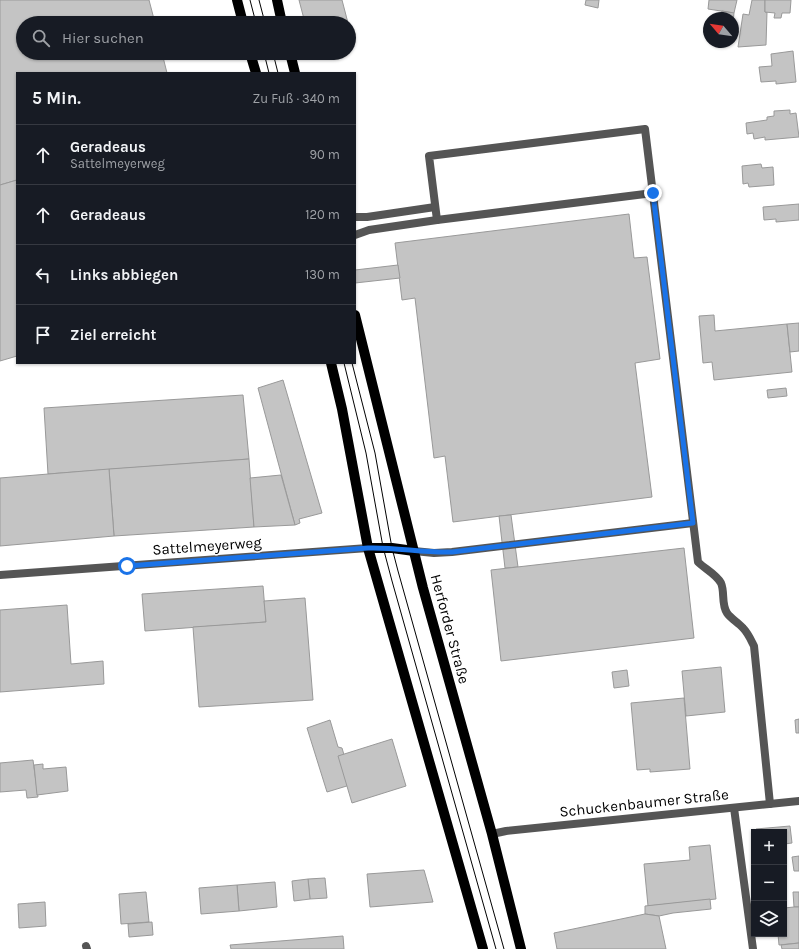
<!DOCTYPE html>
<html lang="de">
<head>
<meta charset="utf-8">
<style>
  :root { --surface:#171b24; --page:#242831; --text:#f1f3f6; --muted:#9ea1a6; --line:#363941 }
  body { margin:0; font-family:Karla,sans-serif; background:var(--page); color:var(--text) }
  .controls { position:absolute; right:12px; bottom:12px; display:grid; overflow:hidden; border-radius:0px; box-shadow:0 1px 3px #0004 }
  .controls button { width:36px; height:36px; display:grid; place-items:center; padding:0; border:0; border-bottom:1px solid var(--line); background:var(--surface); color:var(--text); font:20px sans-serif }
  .compass { position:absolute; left:703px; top:12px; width:36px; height:36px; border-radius:50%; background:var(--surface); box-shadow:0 1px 3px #0004; rotate:299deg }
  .stop { position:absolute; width:12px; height:12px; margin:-9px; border:3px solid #1a73e8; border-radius:50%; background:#fff }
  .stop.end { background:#1a73e8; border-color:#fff; box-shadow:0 1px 4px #0008 }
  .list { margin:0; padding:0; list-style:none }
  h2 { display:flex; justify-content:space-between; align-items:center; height:52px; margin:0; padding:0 16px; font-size:17px }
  h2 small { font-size:13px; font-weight:400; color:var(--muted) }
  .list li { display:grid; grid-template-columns:26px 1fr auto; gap:12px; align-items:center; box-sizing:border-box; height:60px; padding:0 16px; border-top:1px solid var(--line) }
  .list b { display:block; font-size:15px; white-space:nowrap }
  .list p { margin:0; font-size:13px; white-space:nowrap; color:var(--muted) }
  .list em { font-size:13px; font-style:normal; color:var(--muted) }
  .icon { flex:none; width:22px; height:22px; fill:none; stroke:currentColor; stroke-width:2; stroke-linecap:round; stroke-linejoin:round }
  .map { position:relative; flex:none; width:799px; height:949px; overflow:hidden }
  .search { position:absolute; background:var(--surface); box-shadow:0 1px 3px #0004; left:16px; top:16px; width:340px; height:44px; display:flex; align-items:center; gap:10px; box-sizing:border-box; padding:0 14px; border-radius:22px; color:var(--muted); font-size:15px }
  .panel { position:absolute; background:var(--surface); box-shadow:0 1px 3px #0004; left:16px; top:72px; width:340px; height:292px; border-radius:0px }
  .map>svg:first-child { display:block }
</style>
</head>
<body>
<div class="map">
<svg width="799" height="949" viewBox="0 0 799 949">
  <rect width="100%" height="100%" fill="#fff"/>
  <g fill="#c4c4c4" stroke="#999">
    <path d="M0 0H149L155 23H23V53H162L167 73H17V180L0 185Z"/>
    <path d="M299 0H342L348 23H305Z"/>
    <path d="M586 0H599L598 8 585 5Z"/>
    <path d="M709 0H737L734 13 708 9Z"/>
    <path d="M752 0H765V12H767L766 45 738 47 743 14 749 15Z"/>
    <path d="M765 0H791L790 13H782L781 18H774L775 13 765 12Z"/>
    <path d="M722 11 734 13 733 22V18H720Z"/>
    <path d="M349 26 354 45 349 47Z"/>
    <path d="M793 51 796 82 776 84V81L761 82 759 67 772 66 771 54Z"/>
    <path d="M790 110V114L796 113 799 137 765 140V137L754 139 753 133 747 134 746 123 767 120V117L774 116V111Z"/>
    <path d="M761 164 762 168 773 167 774 185 749 187 748 183 743 184 742 166Z"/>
    <path d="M17 180V356L0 361V185Z"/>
    <path d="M799 204V220L776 222V219L764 220 763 207Z"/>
    <path d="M629 214 634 258 647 257 660 359 635 363 652 497 453 522 445 456 434 458 415 298 402 300 395 243Z"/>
    <path d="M398 265 400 278 355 283V270Z"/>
    <path d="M714 315 715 331 787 324 792 372 714 380 712 362 703 363 699 316Z"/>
    <path d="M799 323V351L790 352 787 324Z"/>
    <path d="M283 380 322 513 299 519 300 523 295 525 258 388Z"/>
    <path d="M786 388 787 396 768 398 767 390Z"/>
    <path d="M243 395 249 459 48 474 44 408Z"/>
    <path d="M249 459 254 527 114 536 109 469Z"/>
    <path d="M109 469 114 536 0 546V478Z"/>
    <path d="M281 475 295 525 254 527 250 478Z"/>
    <path d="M511 515 518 567 505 568 499 516Z"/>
    <path d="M684 548 694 638 501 661 491 570Z"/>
    <path d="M263 586 266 622 145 631 142 594Z"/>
    <path d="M305 598 313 700 199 707 193 627 266 622 264 601Z"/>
    <path d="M67 605 71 664 103 661 104 684 0 692V610Z"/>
    <path d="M721 667 725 712 686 716 682 671Z"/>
    <path d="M627 670 629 686 614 688 612 672Z"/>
    <path d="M684 698 690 769 650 772V769L637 770 631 703Z"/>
    <path d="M799 719V733H796L795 720Z"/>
    <path d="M330 720 338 747 342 748 352 782 350 785 327 792 307 728Z"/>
    <path d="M392 739 406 786 352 803 338 756Z"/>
    <path d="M33 760 38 797 27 798 26 790 0 792V763Z"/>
    <path d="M43 764V769L66 767 68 791 37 795 34 765Z"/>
    <path d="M790 826 792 843 784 844V832H756V829Z"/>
    <path d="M710 845 716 899 648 906 644 864 690 860 689 847Z"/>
    <path d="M799 856V871H794L792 857Z"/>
    <path d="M424 870 433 902 370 907 367 874Z"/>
    <path d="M325 878 327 898 310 899 308 879Z"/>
    <path d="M308 879 310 899 294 901 292 881Z"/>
    <path d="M275 882 277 907 239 911 237 885Z"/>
    <path d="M237 885 239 911 201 914 199 888Z"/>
    <path d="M146 892 149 922 121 924 119 894Z"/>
    <path d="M793 892H799V907H794Z"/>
    <path d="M710 899 711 909 673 913 659 916 645 914V906Z"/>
    <path d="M45 902 46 926 19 928 18 904Z"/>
    <path d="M794 907H799V943L779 945 778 934H784V908Z"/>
    <path d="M645 914 659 916 666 949H557L554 933Z"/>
    <path d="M152 922 153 935 129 937 128 924Z"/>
    <path d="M343 936 344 949H231L230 945Z"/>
    <path d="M799 943V949H782L781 945Z"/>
  </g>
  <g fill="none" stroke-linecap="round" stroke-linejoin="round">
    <g stroke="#555" stroke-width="8">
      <path d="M355 217H367L435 207"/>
      <path d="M437 220 429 156 645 129 698 562C705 569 716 574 721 583 725 592 721 604 727 613 731 619 738 622 743 628 748 633 751 640 754 646L770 804"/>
      <path d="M355 235 369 230 437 220 653 193"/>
      <path d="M414 551 434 553 452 552 693 523"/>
    </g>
    <g stroke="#555" stroke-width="8">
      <path d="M0 575 368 548"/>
      <path d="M734 808 753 949"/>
      <path d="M492 834 506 831 799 801"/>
      <path d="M86 946 87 949"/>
    </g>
    <g stroke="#000" stroke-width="10">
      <path d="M237 0 243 23"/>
      <path d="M277 0 282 23"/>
      <path d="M250 53 256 73"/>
      <path d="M290 53 295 73"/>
      <path d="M355 315 423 588 492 834 521 949"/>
      <path d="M331 363 342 409 368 548 483 949"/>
      <path d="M368 548H392L414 551"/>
    </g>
    <g stroke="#000" stroke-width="1">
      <path d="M250 0 256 23"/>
      <path d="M259 0 265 23"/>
      <path d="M264 53 269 73"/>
      <path d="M273 53 278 73"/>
      <path d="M344 363 366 453 383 547 392 581 496 949"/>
      <path d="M352 363 375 453 392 548 398 571 504 949"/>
    </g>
  </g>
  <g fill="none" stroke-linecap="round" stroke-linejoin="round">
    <path stroke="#1a73e8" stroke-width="5" d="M127 566 368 548C396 547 423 553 452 552L693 523 653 193"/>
  </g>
  <g text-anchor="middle" stroke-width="3" stroke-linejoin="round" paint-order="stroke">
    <g font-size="15" fill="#000" stroke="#fff">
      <text transform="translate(207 546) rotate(-4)" y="5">Sattelmeyerweg</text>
      <text transform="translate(450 629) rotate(75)" y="5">Herforder Straße</text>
      <text transform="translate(644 803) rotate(-6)" y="5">Schuckenbaumer Straße</text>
    </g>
  </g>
</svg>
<div class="controls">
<button>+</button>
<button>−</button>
<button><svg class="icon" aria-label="layers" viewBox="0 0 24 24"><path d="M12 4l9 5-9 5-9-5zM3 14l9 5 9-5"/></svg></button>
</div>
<svg class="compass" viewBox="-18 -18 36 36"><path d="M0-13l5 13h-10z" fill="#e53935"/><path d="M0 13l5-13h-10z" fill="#9ea1a6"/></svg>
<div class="stop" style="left:127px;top:566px"></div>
<div class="stop end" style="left:653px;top:193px"></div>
<div class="search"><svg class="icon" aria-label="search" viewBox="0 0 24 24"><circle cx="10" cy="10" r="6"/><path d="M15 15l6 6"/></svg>Hier suchen</div>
<section class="panel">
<h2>5 Min.<small>Zu Fuß · 340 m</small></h2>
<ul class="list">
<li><svg class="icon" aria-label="ahead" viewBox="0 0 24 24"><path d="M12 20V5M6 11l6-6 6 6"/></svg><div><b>Geradeaus</b><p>Sattelmeyerweg</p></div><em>90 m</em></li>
<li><svg class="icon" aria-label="ahead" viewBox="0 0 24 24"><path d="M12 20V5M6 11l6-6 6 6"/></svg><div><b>Geradeaus</b></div><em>120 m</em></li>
<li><svg class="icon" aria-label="left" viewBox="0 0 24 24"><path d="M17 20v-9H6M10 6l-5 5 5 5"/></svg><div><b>Links abbiegen</b></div><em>130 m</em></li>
<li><svg class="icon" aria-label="arrive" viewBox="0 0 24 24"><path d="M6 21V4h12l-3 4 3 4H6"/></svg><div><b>Ziel erreicht</b></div></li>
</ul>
</section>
</div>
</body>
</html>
